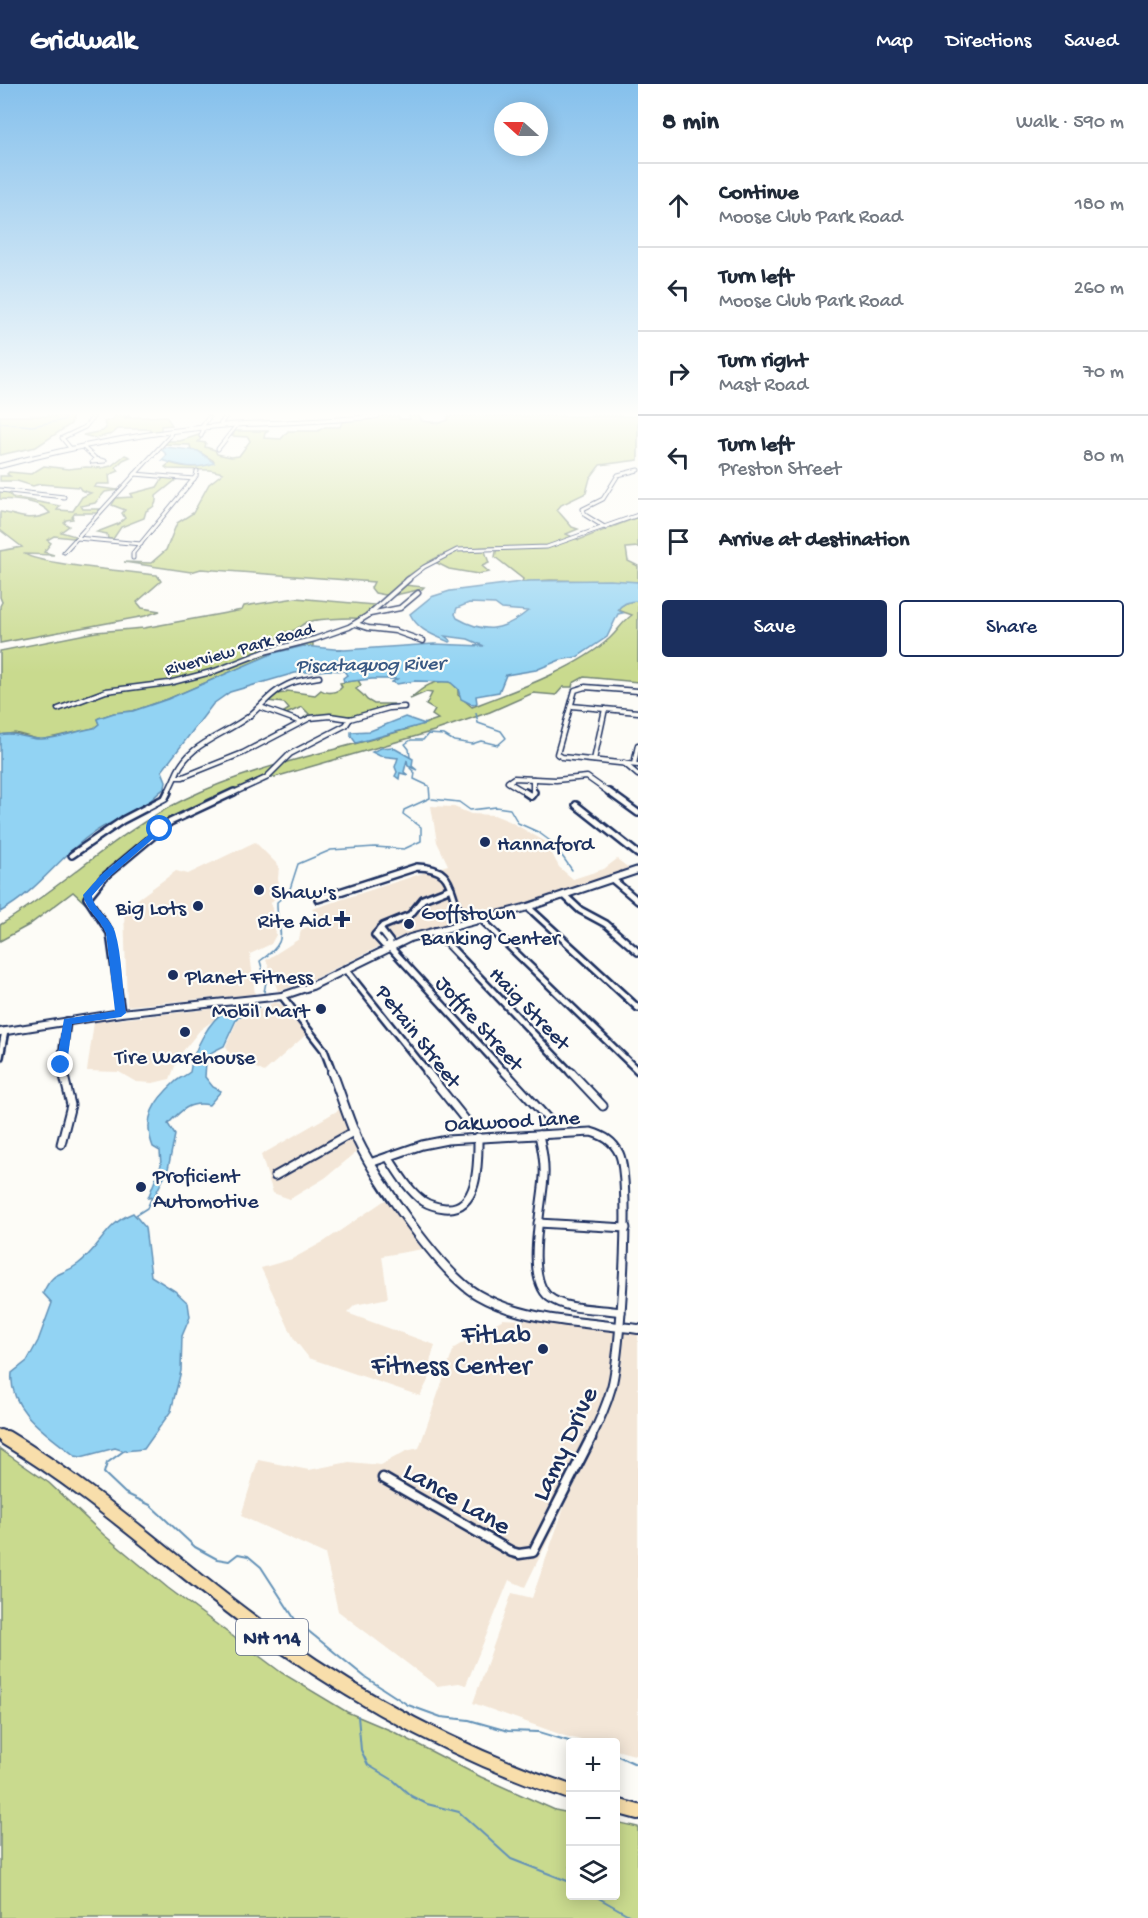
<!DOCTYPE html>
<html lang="en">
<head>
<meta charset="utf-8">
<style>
  :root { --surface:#fff; --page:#f6f6f7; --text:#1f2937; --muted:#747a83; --line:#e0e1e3; --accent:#1b2f5e }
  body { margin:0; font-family:"Gochi Hand",sans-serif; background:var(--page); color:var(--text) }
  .controls { position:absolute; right:18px; bottom:18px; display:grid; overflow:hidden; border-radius:6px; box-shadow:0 3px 15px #0003 }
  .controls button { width:54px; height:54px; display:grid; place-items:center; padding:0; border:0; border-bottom:2px solid var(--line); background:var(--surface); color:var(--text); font:30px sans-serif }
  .compass { position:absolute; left:494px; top:18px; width:54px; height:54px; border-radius:50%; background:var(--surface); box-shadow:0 3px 15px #0003; rotate:291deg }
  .stop { position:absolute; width:18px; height:18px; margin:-14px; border:4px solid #1a73e8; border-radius:50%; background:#fff }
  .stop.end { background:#1a73e8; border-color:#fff; box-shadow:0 2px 6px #0008 }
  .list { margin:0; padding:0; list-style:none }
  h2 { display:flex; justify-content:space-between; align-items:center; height:78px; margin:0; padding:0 24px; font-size:26px }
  h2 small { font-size:20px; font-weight:400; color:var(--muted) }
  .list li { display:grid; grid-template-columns:39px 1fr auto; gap:18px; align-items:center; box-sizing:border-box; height:84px; padding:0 24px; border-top:2px solid var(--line) }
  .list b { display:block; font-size:22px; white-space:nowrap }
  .list p { margin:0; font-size:20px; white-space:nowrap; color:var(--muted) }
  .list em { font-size:20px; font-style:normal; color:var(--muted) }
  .actions { display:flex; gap:12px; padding:18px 24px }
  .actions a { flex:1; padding:14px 0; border:2px solid var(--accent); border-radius:6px; text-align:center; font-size:21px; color:var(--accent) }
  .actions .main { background:var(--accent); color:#fff }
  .icon { flex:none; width:33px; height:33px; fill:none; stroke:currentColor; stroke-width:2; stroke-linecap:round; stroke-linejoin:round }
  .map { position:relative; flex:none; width:638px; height:1834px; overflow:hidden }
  header { display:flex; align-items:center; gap:36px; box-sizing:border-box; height:84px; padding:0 30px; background:var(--accent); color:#fff }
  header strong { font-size:28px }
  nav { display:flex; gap:33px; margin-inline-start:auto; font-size:21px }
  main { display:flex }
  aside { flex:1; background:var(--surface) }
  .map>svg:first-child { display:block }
</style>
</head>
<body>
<header>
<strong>Gridwalk</strong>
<nav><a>Map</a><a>Directions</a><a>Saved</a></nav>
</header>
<main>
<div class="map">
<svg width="638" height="1834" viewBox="0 0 638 1834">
  <rect width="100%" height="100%" fill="#fdfcf7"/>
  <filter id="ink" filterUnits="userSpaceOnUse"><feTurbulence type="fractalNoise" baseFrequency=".0167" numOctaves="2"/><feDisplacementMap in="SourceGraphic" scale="12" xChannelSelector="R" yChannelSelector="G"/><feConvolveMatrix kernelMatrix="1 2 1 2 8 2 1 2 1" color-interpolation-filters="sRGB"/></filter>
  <g filter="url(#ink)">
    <g fill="#f3e6d7">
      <path d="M431 722 454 723 471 730 494 731 509 737 546 758 559 783 573 795 604 785 617 775 630 785 561 809 397 854 305 899 278 907 266 876 299 855 301 846 321 836 312 825 448 781 437 758Z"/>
      <path d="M255 758 279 782 278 795 281 806 271 819 276 851 271 860 250 870 255 910 127 922 124 825 176 787 188 790Z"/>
      <path d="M275 918 281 920 308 949 264 988 230 971 226 962 238 935Z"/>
      <path d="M220 924 218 933 200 946 179 972 170 995 153 999 136 998 119 988 87 987 94 938Z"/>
      <path d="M342 1024 356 1057 358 1067 325 1094 290 1115 273 1109 261 1071Z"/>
      <path d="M388 1114 423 1165 382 1172 388 1214 355 1221 347 1229 435 1261 430 1278 436 1281 420 1312 309 1274 294 1255 261 1184 292 1175 325 1157Z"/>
      <path d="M503 1235 545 1237 638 1250V1672L616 1666V1658H588L565 1652 473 1619 512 1509 532 1514 565 1421 525 1503 509 1496 466 1601 459 1599 437 1602 338 1527 325 1470 241 1432 258 1376 309 1386 349 1378 381 1381 406 1367 419 1364 454 1264Z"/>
    </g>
    <g fill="#c9da8e" stroke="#728476" stroke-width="1.5">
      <path d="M0 332H73L71 340 36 363 0 371Z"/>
      <path d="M113 332H131L124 334 166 332 172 341 161 342V348L150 350V345H118L112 350 95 354 83 351 103 347 106 344 104 338 113 335Z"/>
      <path d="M383 332H399V335H410L409 332H419L422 337 440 339 448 336V332H638V376L600 381 590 394 586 409 561 421 557 426 572 443 578 445 566 450 579 456 638 433V463L626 464 628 477 638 482V498L550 496 522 498 523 495 495 473 497 463C449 463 438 470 400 498L404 501 424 503 422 505 391 512 375 509 371 504 374 498 201 485 191 488 124 478 151 479 166 466 177 439 193 429 209 400 223 389 210 386 168 385 165 383 170 379C186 384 200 385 214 377L198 367 191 366 190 361 164 360 167 357H180L205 349 198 358 206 359 205 363 215 366 217 370 231 373 239 372 250 357 248 353 232 352 235 347H269L265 349 264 354 281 355 288 347H318L325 343H340L342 338Z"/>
      <path d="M125 371 130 373 123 376 116 383 119 387 109 391 110 400H97L94 403 118 406 105 408 95 419 81 422 83 425H100L97 429H75L72 433 73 435 66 436 64 439 69 442 61 448 75 452 73 454 54 452 47 456 51 459 44 468 54 471 25 470C37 480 135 488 157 491L161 497 137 518 142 524 160 527 145 532 0 559V522L2 518 0 513V467L22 463 0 446V428C21 431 28 439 50 429 39 416 16 416 0 415V407L8 408 12 413 60 422 57 426 73 427 82 413 91 409 81 406 79 403 40 400 33 402 17 397H0V392H10L7 390 9 388 31 390 44 382 68 385 86 383 102 384 111 382Z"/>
      <path d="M163 394 177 395 156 412C157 421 154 423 146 427L144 434 121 443 113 455H108L107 450 97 448 118 440 125 434 122 429 125 426 112 421 116 414 132 413 130 410 157 403Z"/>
      <path d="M487 465 485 467 489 479 482 482 489 488 478 490 449 485 435 478 460 466Z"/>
      <path d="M296 514 375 521 361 535C354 533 310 535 305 539 298 543 294 549 284 548L285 551 262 559 260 563 265 569 313 557V562L274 569 168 615 133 627 114 629 99 634 97 635 99 640 94 644 41 656 15 649 0 651V567L96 548 144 544 242 526 244 522Z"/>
      <path d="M638 517V598L584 593 573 599 572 603H563L556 611 533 609 490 628 434 647 275 693H263L253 697 169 735 93 798 85 809V819L73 808 29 841 0 857V841C64 802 117 748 185 715 265 676 354 665 438 635L432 631 435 626 426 621 432 609 426 608 410 615C423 603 435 594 452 599L458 605V611L472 623C514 607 578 584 610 554 619 546 621 539 632 531L618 526C622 519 630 517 638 517Z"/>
      <path d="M358 596 361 601 356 605 363 611 367 616 374 620H394L350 633 329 630 305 633 309 630 302 623 286 630 284 628 289 625 284 619 267 617 276 610 285 609 287 607 315 611 321 606C327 610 337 609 342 603L340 599Z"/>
      <path d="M0 1365 49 1399 104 1451 168 1504 282 1589 347 1628 392 1647 481 1693 555 1726 570 1729V1812H616V1738L638 1743V1834H0Z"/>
    </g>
    <g fill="#92d3f3" stroke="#6291b7" stroke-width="1.5" fill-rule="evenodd">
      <path d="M165 363 198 367 214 379C196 386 180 382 162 376L167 371 162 366Z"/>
      <path d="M610 496 638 498V517C630 517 622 519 618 526L623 529 618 530 607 553 577 573 560 576 536 586 506 591 499 608 476 612 477 619 473 621 461 615 458 605 450 598 415 597 397 600 392 598 397 595H372L344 598 343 594 347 591 344 587 329 586 295 589 230 608 213 620 162 687 166 697 165 704C160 707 147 720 144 722 123 733 98 743 80 759 51 784 35 808 0 828V651C16 647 27 656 42 655 60 654 77 647 94 644L99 640 97 635 99 634 114 629 133 627 168 615 274 569 304 562 344 566 434 560 484 562 468 555 445 552 451 557 449 558C431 550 418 546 410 530L431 513 450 507 529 497ZM469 519 495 520 502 525 528 527C503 547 485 550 457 534L455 530 457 524Z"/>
      <path d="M405 633 425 640 356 659 351 652V648L370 647Z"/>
      <path d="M392 663 413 675 412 682 417 686 408 682 407 676 404 688 408 691 400 689 399 695 395 692 397 688 395 683 398 674 380 672 372 668 381 664Z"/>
      <path d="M251 923 252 928 237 934 224 962 212 968 206 977 205 993 213 1003 221 1007 209 1021C190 1017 181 1026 168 1040L175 1051 168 1085 154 1113 148 1114 161 1081 160 1067 153 1063C142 1034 154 1017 175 998 179 994 185 992 190 988 192 969 209 935 227 926 234 923 244 923 251 923Z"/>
      <path d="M133 1129 145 1143 151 1192 175 1207 188 1219 190 1233 182 1252 181 1287 171 1327 144 1365 124 1367 115 1364 81 1373 75 1372C49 1351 8 1327 12 1289L27 1277 38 1257 52 1219 43 1209C54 1185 61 1193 78 1180 101 1163 105 1140 133 1129Z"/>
    </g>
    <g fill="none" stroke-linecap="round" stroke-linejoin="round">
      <g stroke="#6291b7" stroke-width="1.5">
        <path d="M0 339 32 342 64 336 67 332"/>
        <path d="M410 673 409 665 405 660 411 656H423L428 650 444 651 454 657 472 660 481 657 498 661 506 654 501 647 478 639 476 629"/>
        <path d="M432 715 459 718 470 726 496 723 510 725 518 739 538 748 553 759 572 786"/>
        <path d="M264 908 266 898 260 877C293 854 276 850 277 818L289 808 298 780 331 766 375 763 404 765 421 757V743L403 730 404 726 430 714 429 702 414 695 415 689 410 684"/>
        <path d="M251 925 259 923"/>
        <path d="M136 1131 147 1124 152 1113"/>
      </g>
      <g stroke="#6291b7" stroke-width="2">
        <path d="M125 1366 107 1379 104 1389 125 1409 150 1421 195 1463 217 1475 229 1477 238 1470 248 1472 261 1483 296 1537 365 1593 408 1621 441 1633 469 1636 508 1647 539 1648 572 1658"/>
        <path d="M358 1632 361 1666 368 1681 393 1696 411 1712 427 1720 459 1728 511 1775 570 1798"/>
        <path d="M616 1671 638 1681"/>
        <path d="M595 1812 634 1834"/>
      </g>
      <defs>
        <g id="minor-far4">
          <path d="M219 342 226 332"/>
          <path d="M201 344 209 333"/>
          <path d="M201 352 204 344"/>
          <path d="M83 363 96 375"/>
          <path d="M71 365 62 354 85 343 94 332"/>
          <path d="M218 365 237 341"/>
          <path d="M96 375 105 377 92 378Z"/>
          <path d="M135 390 194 395"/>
          <path d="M0 406 64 413"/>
          <path d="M606 444 585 431 583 425 603 415 618 391 638 386"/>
          <path d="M77 454 141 460"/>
          <path d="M64 468 170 352 171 348"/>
          <path d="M133 474V469L196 392 197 387"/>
          <path d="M407 496 424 483 457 466 547 463 638 431"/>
        </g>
        <g id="minor-far3">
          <path d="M370 530 400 524 418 509"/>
          <path d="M356 540 368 544 395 547 423 557"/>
          <path d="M638 607 585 603 575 606 557 670 562 673 638 681"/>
          <path d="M571 622 638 628"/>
          <path d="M260 623 301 638"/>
          <path d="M58 625 106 607 169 599 215 587 264 568 315 555 349 543 367 532 409 495"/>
          <path d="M350 635 389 624 404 623"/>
          <path d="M594 676 605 625"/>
          <path d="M624 679 638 691"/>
          <path d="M634 680 638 661"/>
          <path d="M175 693C188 659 221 653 248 633 262 622 271 608 287 601 297 596 309 595 319 593"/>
          <path d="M533 695V710"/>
          <path d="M167 710 175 693H183L243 669 310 634 330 632 350 635"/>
          <path d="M231 710 266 694 290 670 346 641 350 635"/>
          <path d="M528 710 508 698 514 694 556 696 587 693 611 710"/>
        </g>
        <g id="minor-far2">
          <path d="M525 708 531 712 534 708"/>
          <path d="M609 708 638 729"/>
          <path d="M576 721 638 770"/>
          <path d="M72 771 123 736 165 714 168 708"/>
          <path d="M612 795 638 817"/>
          <path d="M451 804 423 815 410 831 383 842 375 851 384 861 389 862 506 990"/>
          <path d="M564 811 580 826 606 840 638 868"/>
          <path d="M318 815 417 783C464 784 442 817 470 838"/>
          <path d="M528 823 638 924"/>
          <path d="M482 836 638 987"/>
          <path d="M380 845 390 858 389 862"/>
          <path d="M435 847 572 990"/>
          <path d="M345 885 429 990"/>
          <path d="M121 929 110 849 87 814 104 793 170 738 234 708"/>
          <path d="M0 973 5 947"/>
          <path d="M63 990 61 981 67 937"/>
        </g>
        <g id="minor-far1">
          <path d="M427 988 468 1039"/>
          <path d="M505 988 548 1035"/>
          <path d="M571 988 603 1022"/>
          <path d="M539 1051C542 1064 545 1078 544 1092 543 1120 524 1193 549 1213 567 1227 600 1224 621 1228"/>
          <path d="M61 1060 71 1021 63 988"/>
          <path d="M388 1073C398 1088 408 1106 423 1117 429 1121 437 1123 445 1124 480 1127 478 1076 478 1053"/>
          <path d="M370 1079 422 1061 447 1056 591 1048C604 1052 613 1057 619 1069 632 1095 621 1273 611 1305 606 1323 598 1340 590 1356"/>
          <path d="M275 1092 355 1047"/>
          <path d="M538 1139 626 1144"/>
        </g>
        <path id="minor" d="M383 1394 512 1468 519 1470 533 1468 591 1354"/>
        <path id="tertiary-far1" d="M282 912 324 966 333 990"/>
        <path id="tertiary" d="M332 988C341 1011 348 1035 358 1057 376 1095 442 1191 478 1211 525 1238 585 1238 638 1245"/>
        <path id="secondary-far1" d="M0 382C75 362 153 347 230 341 280 338 328 338 377 332"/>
        <path id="secondary" d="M0 948 121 929 282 912 312 902 410 854 528 823 638 786"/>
        <path id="primary-far1" d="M0 1351 8 1356"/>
        <g id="primary">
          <path d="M6 1354C93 1406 169 1477 250 1537 348 1611 454 1669 570 1708"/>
          <path d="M616 1722 638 1728"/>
        </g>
      </defs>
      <use href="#minor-far4" stroke="#1b2f5e" stroke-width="5"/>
      <use href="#minor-far3" stroke="#1b2f5e" stroke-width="7"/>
      <use href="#minor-far2" stroke="#1b2f5e" stroke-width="10"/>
      <use href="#minor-far1" stroke="#1b2f5e" stroke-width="11"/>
      <use href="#minor" stroke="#1b2f5e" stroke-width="13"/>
      <use href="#tertiary-far1" stroke="#1b2f5e" stroke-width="10"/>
      <use href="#tertiary" stroke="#1b2f5e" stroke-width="12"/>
      <use href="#secondary-far1" stroke="#1b2f5e" stroke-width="6"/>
      <use href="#secondary" stroke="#1b2f5e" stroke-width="10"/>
      <use href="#primary-far1" stroke="#1b2f5e" stroke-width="14"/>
      <use href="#primary" stroke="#1b2f5e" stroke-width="18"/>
      <use href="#minor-far4" stroke="#fdfcf7" stroke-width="3"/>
      <use href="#minor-far3" stroke="#fdfcf7" stroke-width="4"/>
      <use href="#minor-far2" stroke="#fdfcf7" stroke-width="5"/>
      <use href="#minor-far1" stroke="#fdfcf7" stroke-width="7"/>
      <use href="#minor" stroke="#fdfcf7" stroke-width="8"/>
      <use href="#tertiary-far1" stroke="#fdfcf7" stroke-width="5"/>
      <use href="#tertiary" stroke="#fdfcf7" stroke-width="8"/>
      <use href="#secondary-far1" stroke="#fdfcf7" stroke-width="4"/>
      <use href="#secondary" stroke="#fdfcf7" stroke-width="6"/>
      <use href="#primary-far1" stroke="#f8deab" stroke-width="10"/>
      <use href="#primary" stroke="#f8deab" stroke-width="14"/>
    </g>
  </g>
  <linearGradient id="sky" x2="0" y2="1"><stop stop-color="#85c0ec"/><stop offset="0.56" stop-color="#fefefb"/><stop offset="1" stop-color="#fefefb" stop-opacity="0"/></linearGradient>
  <rect width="638" height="589" fill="url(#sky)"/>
  <path fill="#1a73e8" d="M157 744 164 745 107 795 92 812C94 826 110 833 115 848 122 871 122 904 126 929L121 933 72 940 67 981 65 983H58L56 981 64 935 115 927 106 849C100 835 86 826 83 811L101 791Z"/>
  <g fill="#1b2f5e" stroke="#fdfcf7" stroke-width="2">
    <circle cx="485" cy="758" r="6"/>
    <circle cx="259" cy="806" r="6"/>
    <circle cx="198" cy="822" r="6"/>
    <path d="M339 826h6v6h6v6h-6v6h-6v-6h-6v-6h6z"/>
    <circle cx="409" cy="840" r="6"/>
    <circle cx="173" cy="891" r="6"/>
    <circle cx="321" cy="925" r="6"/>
    <circle cx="185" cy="948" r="6"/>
    <circle cx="141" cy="1103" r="6"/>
    <circle cx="543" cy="1265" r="6"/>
  </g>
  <g text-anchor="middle" stroke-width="4.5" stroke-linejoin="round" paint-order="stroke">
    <g font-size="18" fill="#1b2f5e" stroke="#fdfcf7">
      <text transform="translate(239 564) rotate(-16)" y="6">Riverview Park Road</text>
    </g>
    <g font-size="20" font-style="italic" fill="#395883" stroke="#fdfcf7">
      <text transform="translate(370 579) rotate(-1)" y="7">Piscataquog River</text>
    </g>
    <rect fill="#fdfcf7" stroke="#5f6c8c" stroke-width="1.5" x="236" y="1535" width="72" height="36" rx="4.5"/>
    <g font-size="21" font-weight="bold" fill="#1b2f5e">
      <text x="272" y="1560">NH 114</text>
    </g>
    <g font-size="22" fill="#1b2f5e" stroke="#fdfcf7" text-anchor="start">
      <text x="497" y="766">Hannaford</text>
      <text x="271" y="814">Shaw's</text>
      <text x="186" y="830" text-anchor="end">Big Lots</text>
      <text x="421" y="835">Goffstown<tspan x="421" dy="25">Banking Center</tspan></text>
      <text x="330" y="843" text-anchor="end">Rite Aid</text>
      <text x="185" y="899">Planet Fitness</text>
      <text x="309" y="933" text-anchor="end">Mobil Mart</text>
      <text x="185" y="979" text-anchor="middle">Tire Warehouse</text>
      <text x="153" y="1098">Proficient<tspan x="153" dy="25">Automotive</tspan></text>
    </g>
    <g font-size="22" fill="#1b2f5e" stroke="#fdfcf7">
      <text transform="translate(531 923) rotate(46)" y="8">Haig Street</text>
      <text transform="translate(481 938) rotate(48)" y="8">Joffre Street</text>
      <text transform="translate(420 951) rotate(52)" y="8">Petain Street</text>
      <text transform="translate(512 1035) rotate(-3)" y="8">Oakwood Lane</text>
    </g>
    <g font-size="27" fill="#1b2f5e" stroke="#fdfcf7" text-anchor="end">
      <text x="531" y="1258">FitLab<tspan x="531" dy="31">Fitness Center</tspan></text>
    </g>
    <g font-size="27" fill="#1b2f5e" stroke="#fdfcf7">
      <text transform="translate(563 1359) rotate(-65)" y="9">Lamy Drive</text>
      <text transform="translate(458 1413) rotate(30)" y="9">Lance Lane</text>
    </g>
  </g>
</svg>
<div class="controls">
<button>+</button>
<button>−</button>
<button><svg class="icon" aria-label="layers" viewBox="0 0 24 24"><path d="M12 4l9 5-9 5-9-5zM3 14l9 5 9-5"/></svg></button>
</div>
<svg class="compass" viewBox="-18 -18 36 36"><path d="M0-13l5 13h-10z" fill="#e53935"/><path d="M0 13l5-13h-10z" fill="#747a83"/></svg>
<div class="stop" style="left:160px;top:745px"></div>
<div class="stop end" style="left:61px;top:981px"></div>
</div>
<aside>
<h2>8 min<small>Walk · 590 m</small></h2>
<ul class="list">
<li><svg class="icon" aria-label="ahead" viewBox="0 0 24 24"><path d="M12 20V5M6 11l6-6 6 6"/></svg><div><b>Continue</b><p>Moose Club Park Road</p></div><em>180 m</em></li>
<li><svg class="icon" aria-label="left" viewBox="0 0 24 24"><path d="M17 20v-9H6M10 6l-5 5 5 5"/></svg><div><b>Turn left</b><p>Moose Club Park Road</p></div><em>260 m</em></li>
<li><svg class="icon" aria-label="right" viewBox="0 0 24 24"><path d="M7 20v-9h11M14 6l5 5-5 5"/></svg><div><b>Turn right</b><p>Mast Road</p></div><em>70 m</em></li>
<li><svg class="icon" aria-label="left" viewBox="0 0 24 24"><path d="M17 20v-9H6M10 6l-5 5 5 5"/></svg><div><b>Turn left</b><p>Preston Street</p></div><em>80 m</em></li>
<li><svg class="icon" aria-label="arrive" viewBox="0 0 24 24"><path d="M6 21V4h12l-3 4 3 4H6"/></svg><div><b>Arrive at destination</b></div></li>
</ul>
<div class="actions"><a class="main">Save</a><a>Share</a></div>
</aside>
</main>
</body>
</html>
